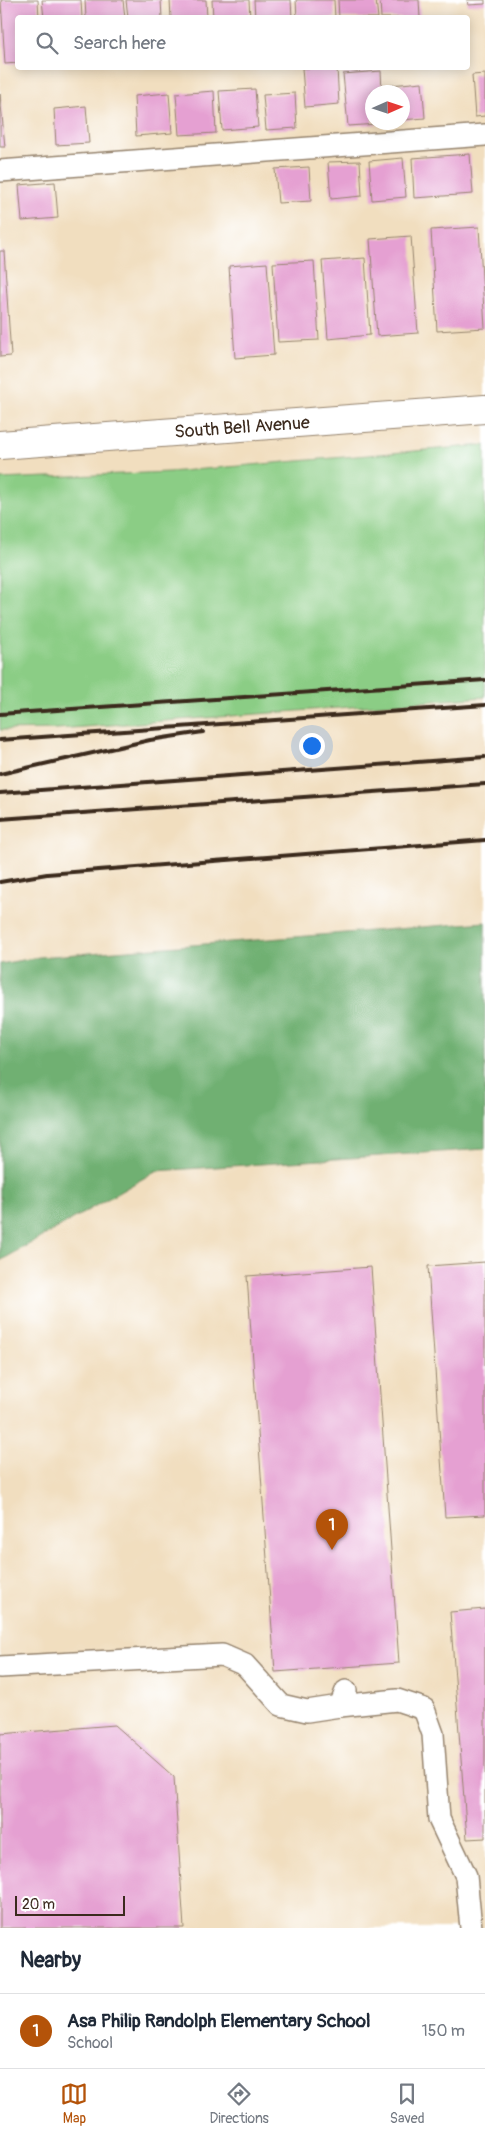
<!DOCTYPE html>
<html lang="en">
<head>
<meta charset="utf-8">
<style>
  :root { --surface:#fff; --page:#f2f2f3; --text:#1f2937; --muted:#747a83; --line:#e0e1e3; --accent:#b45309 }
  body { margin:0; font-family:Pangolin,sans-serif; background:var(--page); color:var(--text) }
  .compass { position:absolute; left:365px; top:85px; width:45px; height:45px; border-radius:50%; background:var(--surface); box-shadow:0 2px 12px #0003; rotate:87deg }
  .scale { position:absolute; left:15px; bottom:12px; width:110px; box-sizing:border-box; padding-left:5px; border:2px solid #3b2a1e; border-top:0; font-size:14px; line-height:18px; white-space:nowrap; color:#3b2a1e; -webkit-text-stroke:4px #fff; paint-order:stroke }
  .you { position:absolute; left:311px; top:745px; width:18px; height:18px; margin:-12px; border:4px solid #fff; border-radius:50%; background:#1a73e8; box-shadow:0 0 0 8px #1a73e833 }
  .badge { display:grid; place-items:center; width:32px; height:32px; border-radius:50%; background:var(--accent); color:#fff; font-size:16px; font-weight:700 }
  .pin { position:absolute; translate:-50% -41px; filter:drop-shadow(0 1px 2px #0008) }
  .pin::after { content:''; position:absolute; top:26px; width:18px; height:15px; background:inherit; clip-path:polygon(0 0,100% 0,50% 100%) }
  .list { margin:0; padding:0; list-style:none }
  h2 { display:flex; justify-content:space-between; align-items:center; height:65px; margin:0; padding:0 20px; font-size:21px }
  h2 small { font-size:16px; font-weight:400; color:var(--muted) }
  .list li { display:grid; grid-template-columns:32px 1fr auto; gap:15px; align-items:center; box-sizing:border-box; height:75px; padding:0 20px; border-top:1px solid var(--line) }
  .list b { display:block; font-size:19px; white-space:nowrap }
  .list p { margin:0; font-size:16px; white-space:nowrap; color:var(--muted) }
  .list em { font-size:16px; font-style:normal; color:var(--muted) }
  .icon { flex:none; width:28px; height:28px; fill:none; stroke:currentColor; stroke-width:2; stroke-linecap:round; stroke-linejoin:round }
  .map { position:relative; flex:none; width:485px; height:1928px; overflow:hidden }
  .search { position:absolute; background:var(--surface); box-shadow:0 2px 12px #0003; left:15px; right:15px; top:15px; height:55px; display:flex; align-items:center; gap:12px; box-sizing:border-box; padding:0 18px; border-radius:5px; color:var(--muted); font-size:19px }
  .sheet { height:140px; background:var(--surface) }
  nav { display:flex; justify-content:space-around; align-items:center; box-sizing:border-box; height:70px; border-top:1px solid var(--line); background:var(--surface); font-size:14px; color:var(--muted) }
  nav a { display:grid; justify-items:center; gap:2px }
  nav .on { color:var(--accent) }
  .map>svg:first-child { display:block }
</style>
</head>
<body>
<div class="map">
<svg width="485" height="1928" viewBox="0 0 485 1928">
  <rect width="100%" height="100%" fill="#fff"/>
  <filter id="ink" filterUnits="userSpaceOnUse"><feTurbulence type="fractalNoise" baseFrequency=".02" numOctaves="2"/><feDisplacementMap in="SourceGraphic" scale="10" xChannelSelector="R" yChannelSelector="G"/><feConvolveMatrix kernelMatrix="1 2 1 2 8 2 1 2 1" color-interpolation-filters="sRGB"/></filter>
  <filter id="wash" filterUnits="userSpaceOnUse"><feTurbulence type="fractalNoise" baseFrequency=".0096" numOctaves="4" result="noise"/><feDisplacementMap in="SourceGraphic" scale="20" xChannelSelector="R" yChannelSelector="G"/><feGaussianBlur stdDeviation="1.12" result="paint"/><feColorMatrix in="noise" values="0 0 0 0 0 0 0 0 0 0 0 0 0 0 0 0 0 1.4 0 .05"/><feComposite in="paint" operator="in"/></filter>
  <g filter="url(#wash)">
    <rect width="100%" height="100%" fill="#f1debf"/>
    <path fill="#8bcd85" stroke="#637c52" d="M485 445V697L57 729 0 730V479L169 472Z"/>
    <path fill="#70b072" stroke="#566d48" d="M485 922V1149L156 1171 0 1261V964L39 957Z"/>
    <g id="blocks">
      <g fill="#e5a0d2">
        <path d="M1 0H38L39 18H18V63L5 64Z"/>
        <path d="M42 0H81L82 18H44Z"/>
        <path d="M85 0H123L125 18H86Z"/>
        <path d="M126 0H161L162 18H128Z"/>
        <path d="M170 0H206L207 18H171Z"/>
        <path d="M212 0H249L250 18H213Z"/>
        <path d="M254 0H291L292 18H255Z"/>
        <path d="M296 0H334L335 18H297Z"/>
        <path d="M338 0H376L378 18H339Z"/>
        <path d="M380 0H419L420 18H381Z"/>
        <path d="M467 0H485V4L468 5Z"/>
        <path d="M302 68H337L339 104 305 107Z"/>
        <path d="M381 71 382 92H372V122L378 124 348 126 343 74Z"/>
        <path d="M485 74V116L475 117 472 75Z"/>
        <path d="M422 82 425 118 402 120V92H392L391 85Z"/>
        <path d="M255 89 258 127 222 130 219 91Z"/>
        <path d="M214 91 216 133 179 135 176 94Z"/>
        <path d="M169 93 172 133 136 136 134 96Z"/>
        <path d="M295 93 297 128 266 130 263 95Z"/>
        <path d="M0 94 5 147H0Z"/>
        <path d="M86 106 89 143 56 145 54 109Z"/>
        <path d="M470 154 473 194 414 198 412 158Z"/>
        <path d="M403 158 406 197 372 200 369 161Z"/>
        <path d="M360 161 362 196 331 199 328 162Z"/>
        <path d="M309 167 311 201 278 203 275 169Z"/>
        <path d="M55 182 58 218 22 221 19 185Z"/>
        <path d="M479 227 485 328 437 331 431 230Z"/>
        <path d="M411 236 418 333 377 336 370 239Z"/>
        <path d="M0 251H4L11 356 0 357Z"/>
        <path d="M365 258 370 335 328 339 322 261Z"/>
        <path d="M314 261 319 340 278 342 273 263Z"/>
        <path d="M267 263 274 355 235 358 229 266Z"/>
        <path d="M485 1262V1515L445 1517 428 1266Z"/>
        <path d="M371 1267 399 1663 275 1672 247 1276Z"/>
        <path d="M485 1609V1838L467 1839 450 1612Z"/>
        <path d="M115 1725 174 1777 184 1928H0V1734Z"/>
      </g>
    </g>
  </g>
  <g filter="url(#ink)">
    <use href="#blocks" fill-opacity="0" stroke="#96846e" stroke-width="1"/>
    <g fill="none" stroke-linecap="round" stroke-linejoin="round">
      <defs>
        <g id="service">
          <path d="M0 171 485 135"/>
          <path d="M0 1667 222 1655 245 1665 281 1705 307 1711 340 1706 346 1691"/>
          <path d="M340 1706 397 1700 424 1709 433 1734 439 1819 466 1876 471 1928"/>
        </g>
        <path id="minor" d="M0 445 485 409"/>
      </defs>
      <use href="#service" stroke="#96846e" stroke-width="24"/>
      <use href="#minor" stroke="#96846e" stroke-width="30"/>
      <use href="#service" stroke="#fff" stroke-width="21"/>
      <use href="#minor" stroke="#fff" stroke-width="28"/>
      <g stroke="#3b2a1e" stroke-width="4">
        <path d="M0 714 485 680"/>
        <path d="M0 740 485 705"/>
        <path d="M0 774 150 740 203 732"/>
        <path d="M0 793 485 757"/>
        <path d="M0 819 485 784"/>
        <path d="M0 882 47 874 485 840"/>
      </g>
    </g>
  </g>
  <g text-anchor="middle" stroke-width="5" stroke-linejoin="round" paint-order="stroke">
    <g font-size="18" fill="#3b2a1e" stroke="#fff">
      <text transform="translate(242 427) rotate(-4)" y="6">South Bell Avenue</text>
    </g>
  </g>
</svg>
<svg class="compass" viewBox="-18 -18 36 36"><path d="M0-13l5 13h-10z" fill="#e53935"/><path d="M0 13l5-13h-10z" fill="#747a83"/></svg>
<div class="scale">20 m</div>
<div class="you"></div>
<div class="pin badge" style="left:332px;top:1550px">1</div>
<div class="search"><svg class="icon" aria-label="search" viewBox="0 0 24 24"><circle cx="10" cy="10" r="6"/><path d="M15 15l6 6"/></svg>Search here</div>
</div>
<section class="sheet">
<h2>Nearby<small></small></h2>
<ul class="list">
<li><span class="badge">1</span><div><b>Asa Philip Randolph Elementary School</b><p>School</p></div><em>150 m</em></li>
</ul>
</section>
<nav>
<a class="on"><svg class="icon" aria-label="map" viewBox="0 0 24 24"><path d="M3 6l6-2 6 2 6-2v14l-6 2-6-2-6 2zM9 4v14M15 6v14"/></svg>Map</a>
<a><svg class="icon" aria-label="directions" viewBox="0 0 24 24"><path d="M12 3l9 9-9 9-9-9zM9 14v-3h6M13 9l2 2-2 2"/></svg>Directions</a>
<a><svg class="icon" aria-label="saved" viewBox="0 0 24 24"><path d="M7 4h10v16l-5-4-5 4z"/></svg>Saved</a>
</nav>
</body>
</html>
